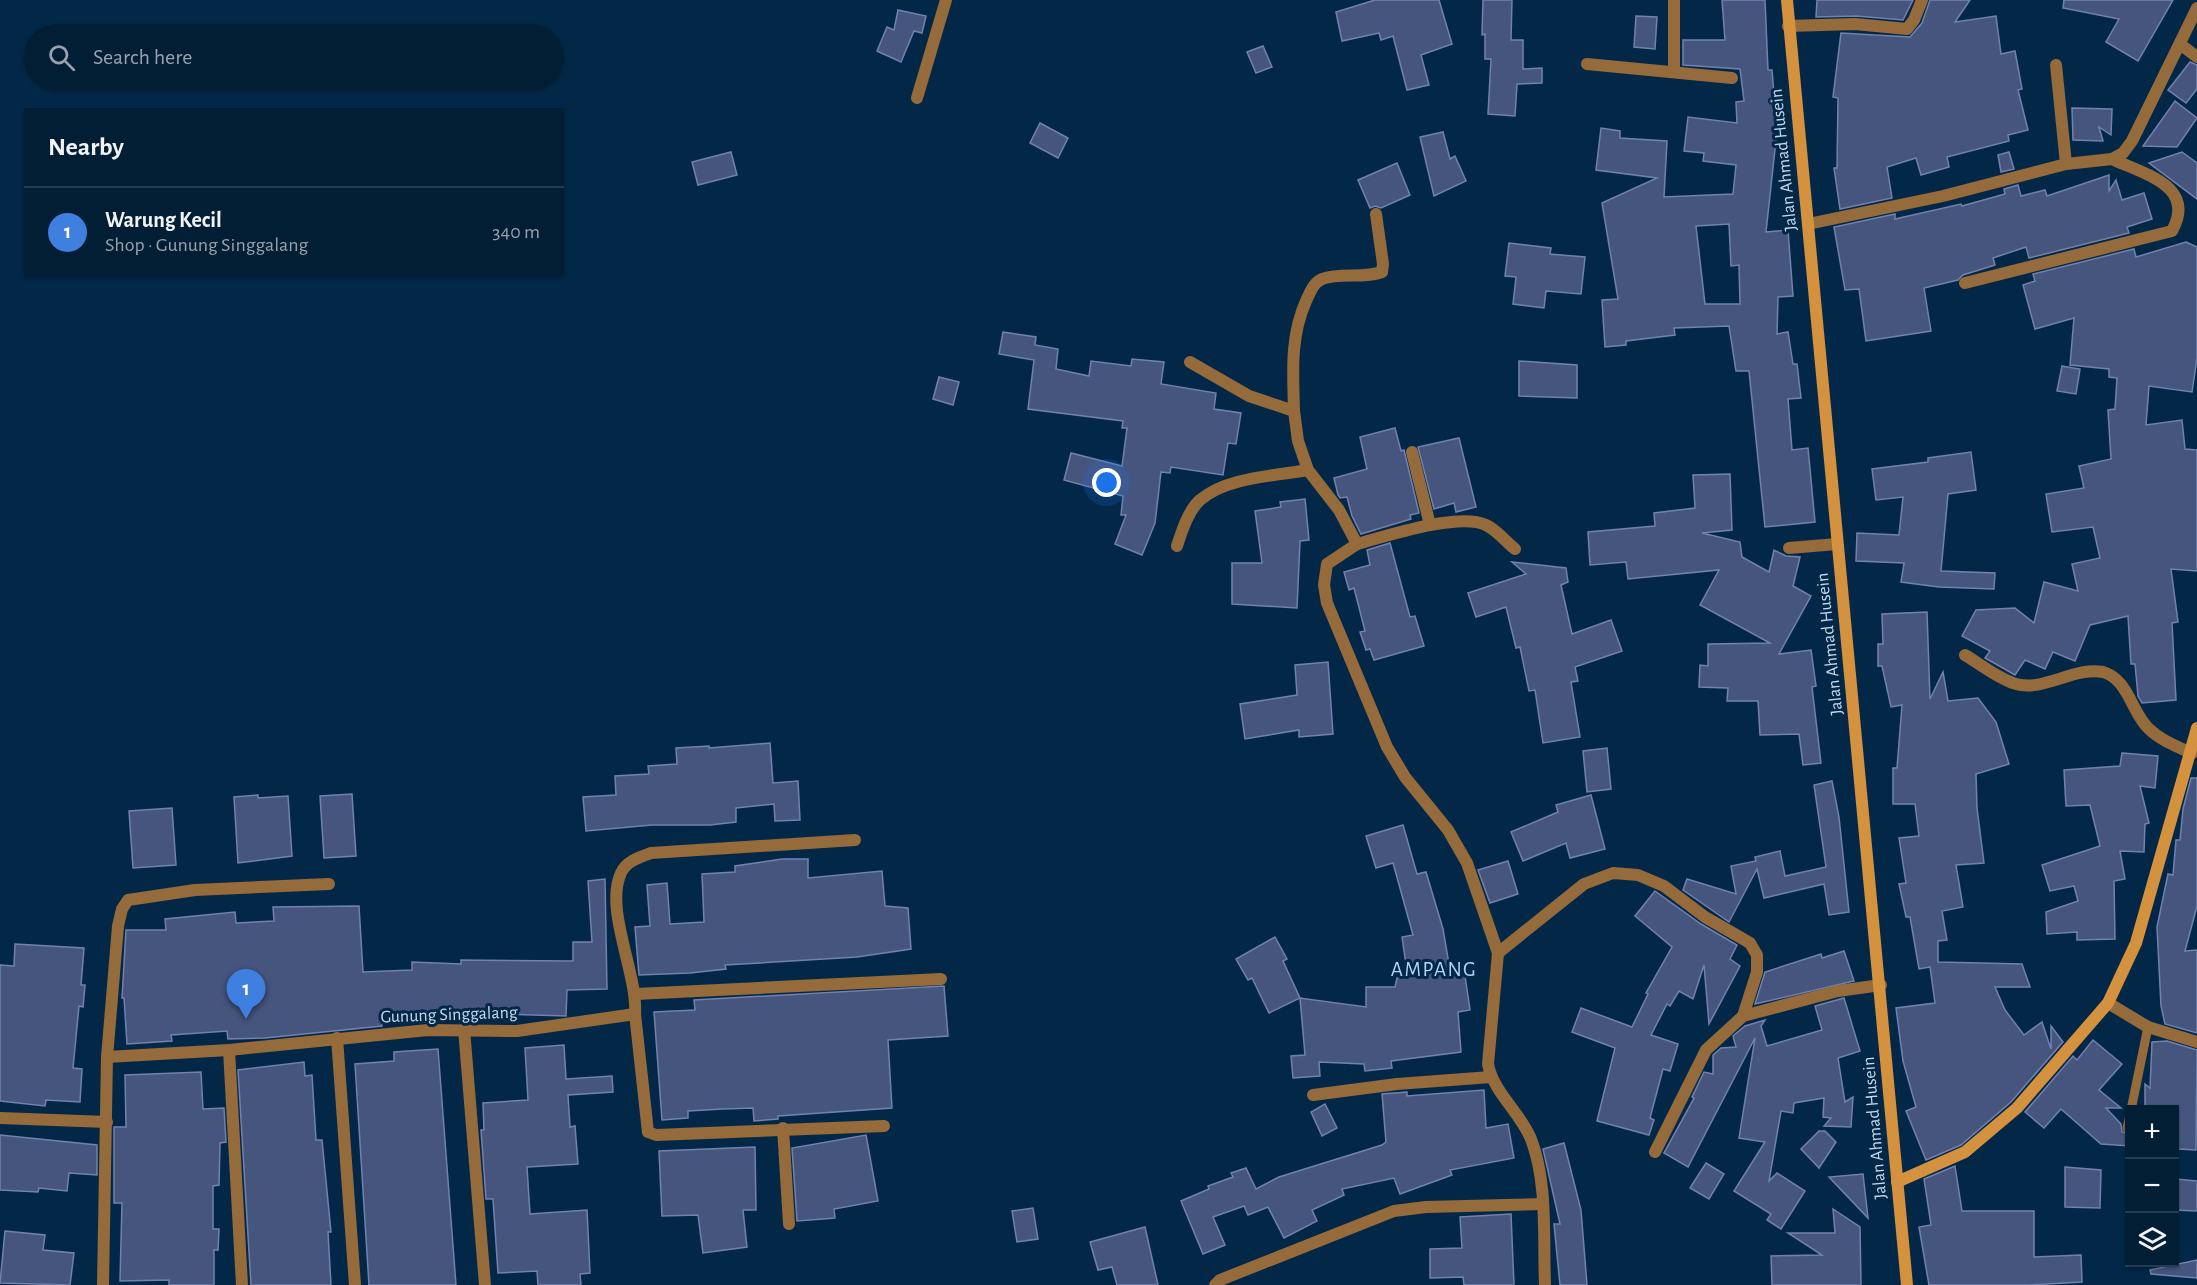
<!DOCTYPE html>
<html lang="en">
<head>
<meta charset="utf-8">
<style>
  :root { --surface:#021e35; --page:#102b41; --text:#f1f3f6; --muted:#96a2ad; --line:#233c50; --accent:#f3a442 }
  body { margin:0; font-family:"Alegreya Sans",sans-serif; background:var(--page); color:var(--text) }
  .controls { position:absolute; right:18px; bottom:18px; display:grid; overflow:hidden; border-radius:0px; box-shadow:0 2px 4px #0004 }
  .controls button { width:54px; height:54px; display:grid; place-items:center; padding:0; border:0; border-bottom:2px solid var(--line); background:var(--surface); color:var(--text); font:30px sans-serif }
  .you { position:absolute; left:1107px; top:483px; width:21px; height:21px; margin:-15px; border:4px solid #fff; border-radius:50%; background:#1a73e8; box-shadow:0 0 0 9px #1a73e833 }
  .badge { display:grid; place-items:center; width:39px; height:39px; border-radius:50%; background:var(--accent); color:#fff; font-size:20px; font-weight:700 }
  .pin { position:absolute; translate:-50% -50px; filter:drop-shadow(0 2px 3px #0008) }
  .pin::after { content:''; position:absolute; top:32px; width:21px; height:18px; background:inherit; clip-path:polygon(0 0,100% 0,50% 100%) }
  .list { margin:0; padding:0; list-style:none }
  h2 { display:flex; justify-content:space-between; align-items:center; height:78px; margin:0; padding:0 24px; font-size:26px }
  h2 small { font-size:20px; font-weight:400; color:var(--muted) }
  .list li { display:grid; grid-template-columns:39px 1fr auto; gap:18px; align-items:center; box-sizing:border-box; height:90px; padding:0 24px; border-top:2px solid var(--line) }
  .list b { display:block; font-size:22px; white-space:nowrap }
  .list p { margin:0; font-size:20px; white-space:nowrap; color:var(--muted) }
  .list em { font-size:20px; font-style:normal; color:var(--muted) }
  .icon { flex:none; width:33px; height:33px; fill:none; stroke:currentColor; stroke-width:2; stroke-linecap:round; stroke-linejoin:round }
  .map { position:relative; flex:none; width:2197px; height:1285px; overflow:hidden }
  .search { position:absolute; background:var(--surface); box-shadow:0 2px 4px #0004; left:24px; top:24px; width:540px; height:66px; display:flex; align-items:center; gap:15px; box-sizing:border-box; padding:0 21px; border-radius:33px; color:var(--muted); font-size:22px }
  .panel { position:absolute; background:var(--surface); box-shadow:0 2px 4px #0004; left:24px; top:108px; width:540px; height:168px; border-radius:0px }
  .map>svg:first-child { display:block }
</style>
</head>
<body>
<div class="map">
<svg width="2197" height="1285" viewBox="0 0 2197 1285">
  <rect width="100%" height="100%" fill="#032847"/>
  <g fill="#46557e" stroke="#7182ae" stroke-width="1.5" fill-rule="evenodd">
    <path d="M1375 0H1439L1452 44 1421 55 1429 85 1407 90 1393 36 1381 40 1379 33 1342 41 1336 12Z"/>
    <path d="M1483 0H1512L1511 40H1523V69L1542 68V83L1517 84 1515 116 1488 114 1491 59H1485V34L1482 35Z"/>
    <path d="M1722 0H1765L1768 70H1772L1777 131 1766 232 1788 230 1793 296 1778 297 1777 334 1788 332 1793 364H1797L1801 398 1788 399 1792 450 1808 448 1815 522 1765 527 1749 371H1736L1729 326 1674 328 1675 335 1626 341V345L1605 347 1602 300 1618 299 1602 203 1657 178 1596 170 1601 128 1620 131V138L1667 141 1664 197 1733 194 1736 165 1703 161 1704 153 1684 151 1688 117 1737 123 1736 102 1744 101 1740 69 1683 65V40H1725ZM1729 224 1731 266 1739 265 1740 304H1705L1696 226Z"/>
    <path d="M1817 0H1913L1903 20 1856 16 1816 17Z"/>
    <path d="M1930 0H1970L1955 22 1996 16 2001 54 2015 51 2022 89 2018 90 2028 130 2008 135 2009 141 1947 157 1949 167 1921 175 1916 158 1887 167 1892 198 1840 209 1834 168H1837L1838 98 1833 97 1841 33 1910 37 1922 23Z"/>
    <path d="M2064 0H2173L2138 61 2106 42 2119 19 2063 8Z"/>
    <path d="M898 10 926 16 922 33 914 31 901 62 877 51 887 27 894 30Z"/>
    <path d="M1636 16 1657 17 1655 49 1634 47Z"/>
    <path d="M1263 46 1272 67 1256 73 1247 52Z"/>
    <path d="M2190 62 2197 65V89L2186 103 2168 90Z"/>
    <path d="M2175 101 2197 118 2177 147 2143 146Z"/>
    <path d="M2072 108 2112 109 2111 135 2099 127 2103 141 2073 140Z"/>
    <path d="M1040 123 1068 138 1058 158 1030 143Z"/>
    <path d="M1443 132 1450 159 1455 156 1466 181 1434 196 1420 137Z"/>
    <path d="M731 152 737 175 698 185 692 162Z"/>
    <path d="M2009 152 2014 169 2001 172 1998 155Z"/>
    <path d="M2182 152 2197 163V199L2149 163Z"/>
    <path d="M1397 163 1410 195 1381 208 1375 206 1370 208 1358 180Z"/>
    <path d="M2109 175V191L2116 180 2122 200 2144 193 2152 219 2127 227 2129 233 2029 258 2026 247 1993 258 1995 265 1963 275 1958 280 1924 288 1931 331 1866 341 1859 289 1845 290 1834 227 1895 214V219L1961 204 1962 206 2005 194 2004 189 2018 185 2021 196 2045 190 2047 196Z"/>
    <path d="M2186 242 2197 247V358L2192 392 2149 386 2146 425 2182 420 2185 449 2197 450V571L2171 569 2178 622 2172 623 2176 700 2142 703 2138 696 2135 664H2131L2128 616 2090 625 2075 661 2053 652 2045 669 2025 660 2015 675 1985 658 1990 651 1962 636 1976 610 2015 608 2034 623 2044 582 2078 591 2072 564 2100 558 2093 527 2052 532 2046 494 2084 488 2079 466 2111 459 2108 410 2115 409 2117 378 2109 377V369L2070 365 2074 318 2035 329 2023 285 2035 281 2033 274 2134 249 2136 257Z"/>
    <path d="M1509 243 1551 248 1550 254 1585 257 1581 294 1546 291 1544 308 1513 304 1516 277 1505 276Z"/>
    <path d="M1003 332 1036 337 1035 345 1058 349 1056 369 1089 376 1091 361 1131 366 1132 359 1164 362 1161 384 1216 393 1214 409 1241 413 1236 444 1228 443 1223 475 1171 467 1170 473 1161 472 1155 523 1142 555 1115 544 1126 515H1121L1123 496 1064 480 1071 453 1122 466 1127 428H1122L1123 421 1028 409 1034 360 999 354Z"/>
    <path d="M1519 361 1577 365V398L1519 396Z"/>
    <path d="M2062 366 2080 369 2076 394 2057 391Z"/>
    <path d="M939 377 959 382 953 405 933 399Z"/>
    <path d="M1395 428 1401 451 1404 450 1419 513 1410 515 1411 519 1361 534 1352 516 1347 497 1340 498 1338 495 1334 478 1367 469 1360 437Z"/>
    <path d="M1459 438 1476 507 1456 512 1454 503 1434 509 1418 447Z"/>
    <path d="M1971 452 1976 490 1948 494 1941 571 1995 573 1994 589 1939 587 1901 582 1904 563 1856 561 1857 533 1899 535 1903 497 1876 500 1872 469 1928 462V458Z"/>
    <path d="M1730 474 1732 530 1702 533 1740 542 1742 557 1769 572 1774 550 1786 556 1800 557 1793 586 1811 596 1779 654 1811 650 1816 686 1812 687 1821 763 1803 765 1799 734 1760 735 1758 701H1727L1728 688 1699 687 1700 665 1708 666V644L1770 643 1700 605 1719 570 1628 579 1626 562 1590 565 1588 532 1655 526 1654 513 1695 508 1693 475Z"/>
    <path d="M1305 499 1309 540 1300 541 1297 608 1232 604V563H1262L1255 511 1281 507 1280 502Z"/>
    <path d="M1390 543 1410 617 1415 616 1424 646 1374 660 1370 649 1366 650 1360 632 1365 631 1354 588 1349 590 1344 572 1370 565 1367 550Z"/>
    <path d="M1512 562 1566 568 1568 582 1561 585 1572 634 1611 620 1622 651 1575 667 1578 681 1571 682 1580 737 1543 743 1535 690 1529 691 1520 647 1516 648 1506 607 1476 617 1468 593 1526 574Z"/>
    <path d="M1927 612 1930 699 1943 672 1948 701 1978 698 1996 722 2009 764 1976 774 1977 808 1984 863 1956 865 1963 907 1942 911 1947 940 1938 941V962L2022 964 2030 987H1995L2005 1010 2024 1035 2042 1022 2051 1049V1026L2063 1042 2011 1102 1961 1145 1926 1160 1906 1111 1916 1107 1903 1061 1896 1008 1935 1003 1930 967 1919 969 1910 917H1906L1899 884 1906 883 1899 838 1919 836 1915 804H1893V768H1897L1902 705 1891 707 1882 666H1878V644H1883L1882 614Z"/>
    <path d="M1328 662 1333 734 1299 737V730L1245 739 1240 704 1297 695 1295 665Z"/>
    <path d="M770 743 773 783 798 781 800 820 775 821 774 804 736 808V822L710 825H652L586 831 583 797 616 795 615 776 649 774 648 766 677 764 676 748 709 746V748Z"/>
    <path d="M1607 748 1611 789 1587 792 1583 751Z"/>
    <path d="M2122 753 2158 756 2155 788 2140 786 2149 823 2145 824 2144 852 2120 851 2125 879 2114 881 2115 939 2077 940V932L2047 934 2046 912 2078 901 2074 886 2050 891 2042 865 2100 846 2090 805 2066 806 2064 770 2120 766Z"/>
    <path d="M2191 778H2197V906L2185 951 2197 950V1033L2165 1024 2161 1006 2157 927 2168 874 2173 875 2176 840H2180L2183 809Z"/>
    <path d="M1832 781 1839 817 1849 912 1829 915 1824 884 1764 898 1757 869 1729 922 1683 890 1687 879 1736 894 1731 866 1756 861 1755 857 1780 851 1785 876 1826 867 1814 785Z"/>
    <path d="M352 794 356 856 324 858 320 796Z"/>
    <path d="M258 795V798L288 796 292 856 238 863 234 797Z"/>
    <path d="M1591 795 1605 849 1570 858 1566 843 1523 861 1511 832 1558 812 1556 805Z"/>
    <path d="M172 808 176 865 133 868 129 811Z"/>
    <path d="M1403 825 1417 874 1426 872 1443 929 1450 970 1464 969 1470 1010 1458 1012 1461 1052 1391 1061 1392 1068 1365 1071 1364 1064 1319 1062 1320 1076 1293 1078 1291 1056 1305 1055 1300 998 1366 1007V987H1395L1397 978H1408L1402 937 1413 935 1393 863 1376 868 1366 836Z"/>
    <path d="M782 859H808V878L882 871 885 906 908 908 911 949 857 957 725 965 726 969 690 973 639 975 635 927 650 926 647 885 667 883 670 924 704 922 702 874 735 872V866Z"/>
    <path d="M1508 861 1518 894 1490 903 1478 870Z"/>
    <path d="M605 879 607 989 567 990 566 1016 407 1011V1017L382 1019V1026L265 1038 228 1039 227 1031 171 1035 172 1041 127 1044 124 998H122L126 930H166L165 919 235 912 236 923 274 921 273 907 359 906 363 972 412 970V962L461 964V960L573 961V942H592L588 881Z"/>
    <path d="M1655 891 1701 924 1737 945 1730 959 1740 966 1709 1024 1704 965 1693 999 1679 991 1670 1006 1667 1004 1651 1035 1678 1044 1670 1071 1663 1069 1650 1118 1654 1120 1649 1135 1597 1121 1615 1048 1572 1032 1581 1008 1632 1027 1648 994 1646 993 1672 947 1635 916Z"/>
    <path d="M1275 937 1287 959 1283 961 1300 998 1269 1013 1252 978 1248 980 1236 959Z"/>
    <path d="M15 944 84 948 81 985H85L83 1007 79 1006 73 1068 82 1069 80 1102 46 1100 45 1106 0 1101V965L14 966Z"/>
    <path d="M1844 951 1854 981 1755 1004 1765 972 1821 954 1822 958Z"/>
    <path d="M944 986 948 1036 888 1040 892 1108 778 1116V1119L754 1121 753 1108 723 1109 688 1111V1118L662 1120 654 1012 695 1010 694 1000Z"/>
    <path d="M1844 998 1860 1051 1838 1058 1845 1102 1853 1097 1851 1127 1824 1126 1831 1118 1823 1117 1824 1098 1794 1103 1793 1113 1781 1111 1769 1181 1777 1173 1805 1191 1781 1229 1767 1220 1771 1214 1734 1191 1765 1142 1739 1138 1755 1038 1688 1167 1664 1153 1694 1098 1692 1097 1704 1072 1713 1074V1055L1721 1048 1736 1047 1733 1036 1745 1026 1765 1020 1761 1026 1767 1046 1822 1030 1815 1006Z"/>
    <path d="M2093 1040 2122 1064 2099 1090 2121 1108H2106L2121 1124 2122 1132 2130 1134V1146L2101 1144 2061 1109 2044 1128 2025 1112 2073 1056 2077 1060Z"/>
    <path d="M2167 1041 2197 1050 2196 1150 2178 1149V1140H2175V1108H2145V1084L2150 1088 2152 1042Z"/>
    <path d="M564 1045 566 1079 612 1076 613 1092 568 1095 570 1127 575 1126 578 1164 527 1167 530 1214 587 1210 590 1273 580 1274 581 1285H538L537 1271 498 1273 493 1199H486L481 1130H484L483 1103 528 1100 525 1048Z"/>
    <path d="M438 1049 456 1285H369L355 1064 394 1061V1052Z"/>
    <path d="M304 1062 305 1076 312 1075 316 1140H322L331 1232H328L331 1285H251L238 1070Z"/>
    <path d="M201 1072 203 1109 224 1108 226 1142 220 1143 219 1185 213 1186V1229H219L218 1250H214V1285H169V1280L120 1281 122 1203H114V1127H126L125 1075Z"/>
    <path d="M1484 1090 1486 1128 1508 1124 1514 1158 1450 1170 1452 1175 1400 1194 1394 1178 1342 1189 1344 1195 1312 1210 1317 1221 1284 1238 1268 1207 1248 1215 1244 1206 1213 1217 1225 1245 1203 1254 1181 1201 1209 1189 1208 1186 1233 1177 1231 1173 1246 1168 1256 1189 1279 1177 1382 1145 1386 1142 1382 1094 1407 1092V1096Z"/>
    <path d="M1325 1104 1337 1128 1322 1136 1311 1112Z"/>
    <path d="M1819 1131H1825L1836 1142 1819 1168 1801 1149Z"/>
    <path d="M0 1135 97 1145V1175L69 1173 67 1191 39 1188 38 1192 0 1190Z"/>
    <path d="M866 1135 878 1201 834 1209 835 1218 797 1221 792 1148Z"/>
    <path d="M1564 1143 1581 1210 1587 1285H1560L1554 1224H1560L1543 1149Z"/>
    <path d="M755 1147 756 1210H743L747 1247 703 1253 698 1215 662 1216 659 1151Z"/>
    <path d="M1706 1163 1724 1174 1709 1199 1690 1188Z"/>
    <path d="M1955 1166 1962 1211H2034V1257L2081 1255 2082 1282 2029 1285H1929L1919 1227 1931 1225 1924 1179Z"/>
    <path d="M2065 1167 2101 1170 2100 1208 2065 1207Z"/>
    <path d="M1863 1174 1868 1218 1829 1177Z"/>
    <path d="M2175 1179 2197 1181V1211L2175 1210Z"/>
    <path d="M1033 1208 1038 1239 1017 1242 1012 1211Z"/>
    <path d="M1833 1209 1860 1227 1861 1285H1772L1771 1256 1822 1255 1788 1233H1835Z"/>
    <path d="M1511 1214 1514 1285H1464L1463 1277 1430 1278V1249L1462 1248 1460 1217Z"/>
    <path d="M1145 1227 1158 1285H1117L1112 1267 1098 1270 1090 1242Z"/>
    <path d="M5 1231 45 1235 43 1250 74 1253 70 1285 0 1283Z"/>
    <path d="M2197 1260V1278L2151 1274 2150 1270Z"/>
  </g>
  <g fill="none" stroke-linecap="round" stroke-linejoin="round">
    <g stroke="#956b3b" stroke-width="9">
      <path d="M2131 1110 2148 1027"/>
      <path d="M2127 1128 2130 1115"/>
    </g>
    <g stroke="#956b3b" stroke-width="12">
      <path d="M1674 0V72"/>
      <path d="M1788 26 1855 24 1907 29 1914 20 1922 0"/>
      <path d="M2180 44 2197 57"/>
      <path d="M1587 64 1732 78"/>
      <path d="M2056 65 2066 164"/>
      <path d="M917 98 946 0"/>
      <path d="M1808 224 1943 196 2066 164 2112 159 2123 153 2132 141 2197 8"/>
      <path d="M1965 283 2172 231C2197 186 2144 174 2112 159"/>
      <path d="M1190 362 1249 396 1294 411 1298 441 1308 470 1339 510 1357 544C1386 536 1459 512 1486 525 1497 530 1506 542 1515 549"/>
      <path d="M1294 411C1293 372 1290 337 1306 301 1310 293 1313 283 1322 279 1340 272 1363 279 1382 272L1383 264 1376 214"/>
      <path d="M1412 452 1430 525"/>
      <path d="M1357 544 1327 564 1324 585 1327 603 1387 747 1405 777 1448 830 1467 863 1498 953 1488 1064C1493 1092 1520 1112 1531 1139 1548 1183 1543 1238 1545 1285"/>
      <path d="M1177 546C1182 531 1188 511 1200 500 1227 477 1275 476 1308 470"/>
      <path d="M1789 548 1837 544"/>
      <path d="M1965 655C1980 664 1996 677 2013 683 2041 694 2074 666 2103 672 2127 678 2132 712 2148 728 2160 740 2176 746 2191 753L2197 751"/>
      <path d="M1498 953 1584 884 1613 873 1638 875 1664 886 1705 917 1750 943 1757 955V972L1743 1016"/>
      <path d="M636 994 941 979"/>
      <path d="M2108 1003 2148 1027 2197 1042"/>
      <path d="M635 1014 648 1132 656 1135 884 1126"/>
      <path d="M464 1029 485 1285"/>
      <path d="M337 1038 355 1285"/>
      <path d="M229 1050 242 1285"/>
      <path d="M107 1057 118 926 122 909 128 900 195 890 329 884"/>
      <path d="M1313 1095 1397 1084 1491 1077"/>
      <path d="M0 1118 107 1122"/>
      <path d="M783 1128 789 1224"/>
      <path d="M1655 1152 1706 1050 1743 1016 1838 991 1881 985"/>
      <path d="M103 1285 107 1057 229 1050 428 1030 517 1031 635 1014C638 974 604 909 621 873 626 861 640 857 651 853L855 840"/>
      <path d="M1215 1285 1220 1280 1394 1211 1426 1207 1542 1204"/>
    </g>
    <g stroke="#d4913e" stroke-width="12">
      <path d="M1787 0 1907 1285"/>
      <path d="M1897 1182 1965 1152 2017 1108 2108 1003 2136 943 2197 728"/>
    </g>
  </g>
  <g text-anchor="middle" stroke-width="6" stroke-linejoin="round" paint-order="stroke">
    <g font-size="18" fill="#c5d9ed" stroke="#032847">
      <text transform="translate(1783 160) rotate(-96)" y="6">Jalan Ahmad Husein</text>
      <text transform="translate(1829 644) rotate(-96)" y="6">Jalan Ahmad Husein</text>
      <text transform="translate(449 1014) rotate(-2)" y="6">Gunung Singgalang</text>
      <text transform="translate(1874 1128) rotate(-95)" y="6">Jalan Ahmad Husein</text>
    </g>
    <g font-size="21" letter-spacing="1.5" fill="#add5fd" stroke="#032847">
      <text x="1434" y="976">AMPANG</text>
    </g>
  </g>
</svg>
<div class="controls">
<button>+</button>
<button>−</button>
<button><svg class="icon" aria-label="layers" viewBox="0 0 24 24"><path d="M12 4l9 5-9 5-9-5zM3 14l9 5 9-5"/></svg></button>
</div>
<div class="you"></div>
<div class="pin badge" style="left:246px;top:1019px;background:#3f7fe0">1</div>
<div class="search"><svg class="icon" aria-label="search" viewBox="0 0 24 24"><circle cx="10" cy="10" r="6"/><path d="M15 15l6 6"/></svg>Search here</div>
<section class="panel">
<h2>Nearby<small></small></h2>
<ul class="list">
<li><span class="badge" style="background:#3f7fe0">1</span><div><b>Warung Kecil</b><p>Shop · Gunung Singgalang</p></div><em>340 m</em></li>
</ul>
</section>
</div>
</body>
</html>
